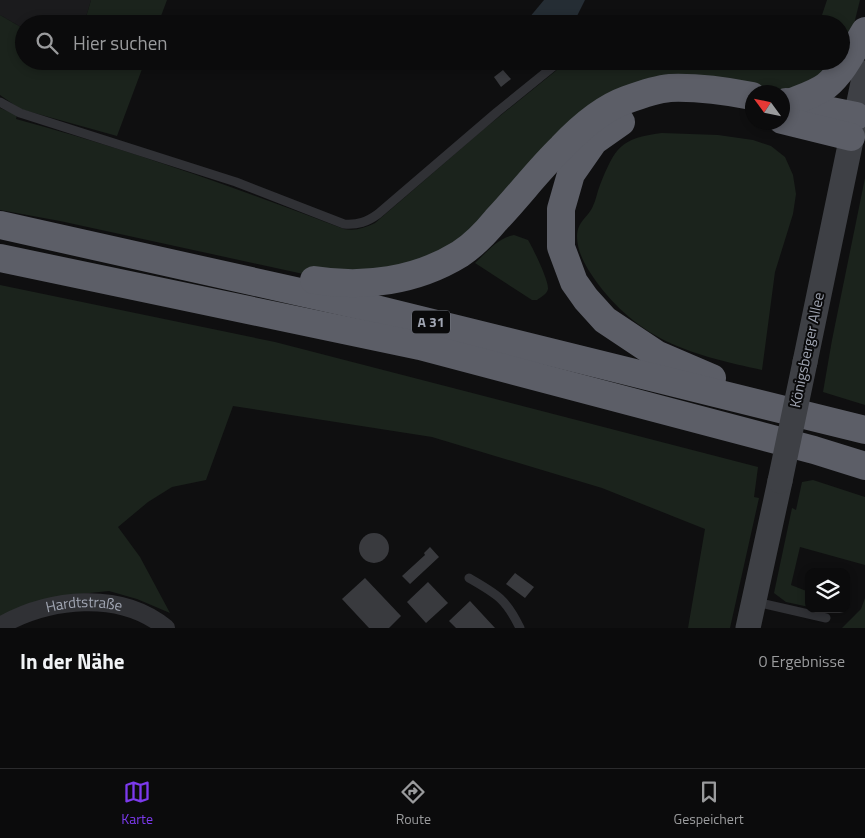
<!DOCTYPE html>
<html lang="de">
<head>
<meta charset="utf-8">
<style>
  :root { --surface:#0b0b0c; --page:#19191a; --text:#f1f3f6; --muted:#9a9b9d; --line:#2b2b2d; --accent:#7c3aed }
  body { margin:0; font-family:"Titillium Web",sans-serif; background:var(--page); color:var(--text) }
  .controls { position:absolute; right:15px; bottom:15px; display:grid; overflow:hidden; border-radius:10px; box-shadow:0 2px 8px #0003 }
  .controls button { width:45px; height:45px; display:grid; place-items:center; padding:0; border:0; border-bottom:1px solid var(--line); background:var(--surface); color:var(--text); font:25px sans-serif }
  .compass { position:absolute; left:745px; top:85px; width:45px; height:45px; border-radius:50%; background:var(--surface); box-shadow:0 2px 8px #0003; rotate:303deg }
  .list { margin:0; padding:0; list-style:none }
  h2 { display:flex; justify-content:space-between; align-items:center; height:65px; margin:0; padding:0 20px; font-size:21px }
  h2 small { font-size:16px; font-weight:400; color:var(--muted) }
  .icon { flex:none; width:28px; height:28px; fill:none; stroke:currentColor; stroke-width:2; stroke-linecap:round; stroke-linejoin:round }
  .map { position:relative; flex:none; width:865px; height:628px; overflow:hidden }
  .search { position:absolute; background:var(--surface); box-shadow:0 2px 8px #0003; left:15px; right:15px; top:15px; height:55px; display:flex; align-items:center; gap:12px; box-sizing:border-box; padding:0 18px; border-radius:28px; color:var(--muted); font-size:19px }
  .sheet { height:140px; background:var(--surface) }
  nav { display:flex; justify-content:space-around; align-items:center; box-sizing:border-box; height:70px; border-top:1px solid var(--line); background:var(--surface); font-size:14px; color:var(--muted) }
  nav a { display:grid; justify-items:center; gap:2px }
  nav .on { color:var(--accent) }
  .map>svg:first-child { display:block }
</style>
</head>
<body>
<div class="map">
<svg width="865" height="628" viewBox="0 0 865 628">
  <rect width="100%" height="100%" fill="#0f0f10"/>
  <path fill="#1b1b1d" d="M0 0H91L84 24H24V29L0 15Z"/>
  <g fill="#1b231c">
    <path d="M91 0H167L158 24H84Z"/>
    <path d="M827 0H860L854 24 841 56V24H819Z"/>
    <path d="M0 15 24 29V61H145L117 136 20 109 0 95Z"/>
    <path d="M568 61H607L610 65 620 70 646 61H773C795 64 816 61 838 61L827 77 781 92 728 84 665 81 481 224 425 264 308 275 60 221 0 210V108L17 115 16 119C128 149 236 188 344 229 356 231 364 228 375 223L485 128Z"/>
    <path d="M662 133 718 135 753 140 771 146 785 157 793 175 796 194 793 214 775 272 762 370C694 355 643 343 598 284 588 270 577 254 577 236 578 220 588 218 593 206 596 200 597 192 600 185 615 148 620 138 662 133Z"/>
    <path d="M865 178V405L823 392 832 340Z"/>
    <path d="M514 235 528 240C533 248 549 281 548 289 547 294 541 297 537 300H532L475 263C487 252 497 238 514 235Z"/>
    <path d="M0 285 275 342 758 467 754 497 759 498 730 628H688L705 529 602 488 432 437 233 406 206 480 172 487 148 502 118 527 140 557 170 613 137 599 109 591 61 596 0 622Z"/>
    <path d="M813 480 865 497V565L800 547 791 585 809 592V607L786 602 774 593 792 508 796 510 802 482Z"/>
    <path d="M865 598V628H842L861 609Z"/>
  </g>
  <path fill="#252d34" d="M544 0H585L575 20 570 24H524Z"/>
  <g fill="#393a3e">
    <path d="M503 70 511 79 501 87 494 77Z"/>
    <circle cx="374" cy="548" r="15"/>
    <path d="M430 547 439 557 410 584 402 576 425 555 424 553Z"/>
    <path d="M515 573 534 587 525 598 506 584Z"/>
    <path d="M365 578 401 616 389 628H369L342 599Z"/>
    <path d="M428 582 448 603 426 623 407 602Z"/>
    <path d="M470 601 495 628H456L449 621Z"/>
  </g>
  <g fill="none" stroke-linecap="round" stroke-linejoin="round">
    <g stroke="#303135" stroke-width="9">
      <path d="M0 102 20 113 236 182 344 224C358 225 367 222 378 214L497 112 560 61"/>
      <path d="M469 578C497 594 506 599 520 628"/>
      <path d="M756 602 826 618"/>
    </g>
    <path stroke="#303135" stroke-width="18" id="s1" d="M0 626C49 598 120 590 166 628"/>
    <g stroke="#3e4045" stroke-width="25">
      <path d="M805 362 865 73"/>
      <path d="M748 628 780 481"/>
    </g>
    <g stroke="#5c5e67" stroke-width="28">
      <path d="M786 102 856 116"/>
      <path d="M789 103C801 98 815 94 826 86 843 72 854 49 865 31"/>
      <path d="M782 120 851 137"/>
      <path d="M621 122 594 141 571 174 561 209V247L574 282 586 299 605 320 656 354 712 378"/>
      <path d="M0 225 376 309 865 430"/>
      <path d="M0 258 420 346 814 450 865 466"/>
      <path d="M314 280C364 288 416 281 460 254 472 246 487 231 496 220 519 196 538 170 562 147 580 128 601 109 626 100 637 96 658 89 670 88 697 87 726 91 752 96"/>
    </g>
    <path stroke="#3e4045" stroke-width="25" d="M780 481 805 362"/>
  </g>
  <g text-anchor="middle" stroke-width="4" stroke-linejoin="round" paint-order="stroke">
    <rect fill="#0a0a0b" stroke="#737680" stroke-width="1" x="412" y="310.5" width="38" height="23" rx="4"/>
    <g font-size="14" font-weight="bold" fill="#a0a5b2">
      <text x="431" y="327">A 31</text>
    </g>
    <g font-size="15" fill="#a0a5b2" stroke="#0a0a0b">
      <text transform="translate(807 350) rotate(-78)" y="5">Königsberger Allee</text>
      <text dy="5" stroke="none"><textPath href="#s1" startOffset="88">Hardtstraße</textPath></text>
    </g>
  </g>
</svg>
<div class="controls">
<button><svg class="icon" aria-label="layers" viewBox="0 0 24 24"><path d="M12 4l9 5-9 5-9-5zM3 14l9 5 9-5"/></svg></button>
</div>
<svg class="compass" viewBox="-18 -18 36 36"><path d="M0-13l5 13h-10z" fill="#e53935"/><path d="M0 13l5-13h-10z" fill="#9a9b9d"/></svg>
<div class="search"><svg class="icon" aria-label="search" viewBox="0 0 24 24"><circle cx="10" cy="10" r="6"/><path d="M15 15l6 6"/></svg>Hier suchen</div>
</div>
<section class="sheet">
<h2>In der Nähe<small>0 Ergebnisse</small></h2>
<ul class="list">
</ul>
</section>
<nav>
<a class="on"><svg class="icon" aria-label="map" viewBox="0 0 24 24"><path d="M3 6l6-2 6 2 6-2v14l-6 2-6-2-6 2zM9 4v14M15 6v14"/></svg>Karte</a>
<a><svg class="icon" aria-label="directions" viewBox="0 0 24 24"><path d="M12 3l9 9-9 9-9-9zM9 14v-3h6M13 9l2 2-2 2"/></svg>Route</a>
<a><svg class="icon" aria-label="saved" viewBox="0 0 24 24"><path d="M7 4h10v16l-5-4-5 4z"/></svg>Gespeichert</a>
</nav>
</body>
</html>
